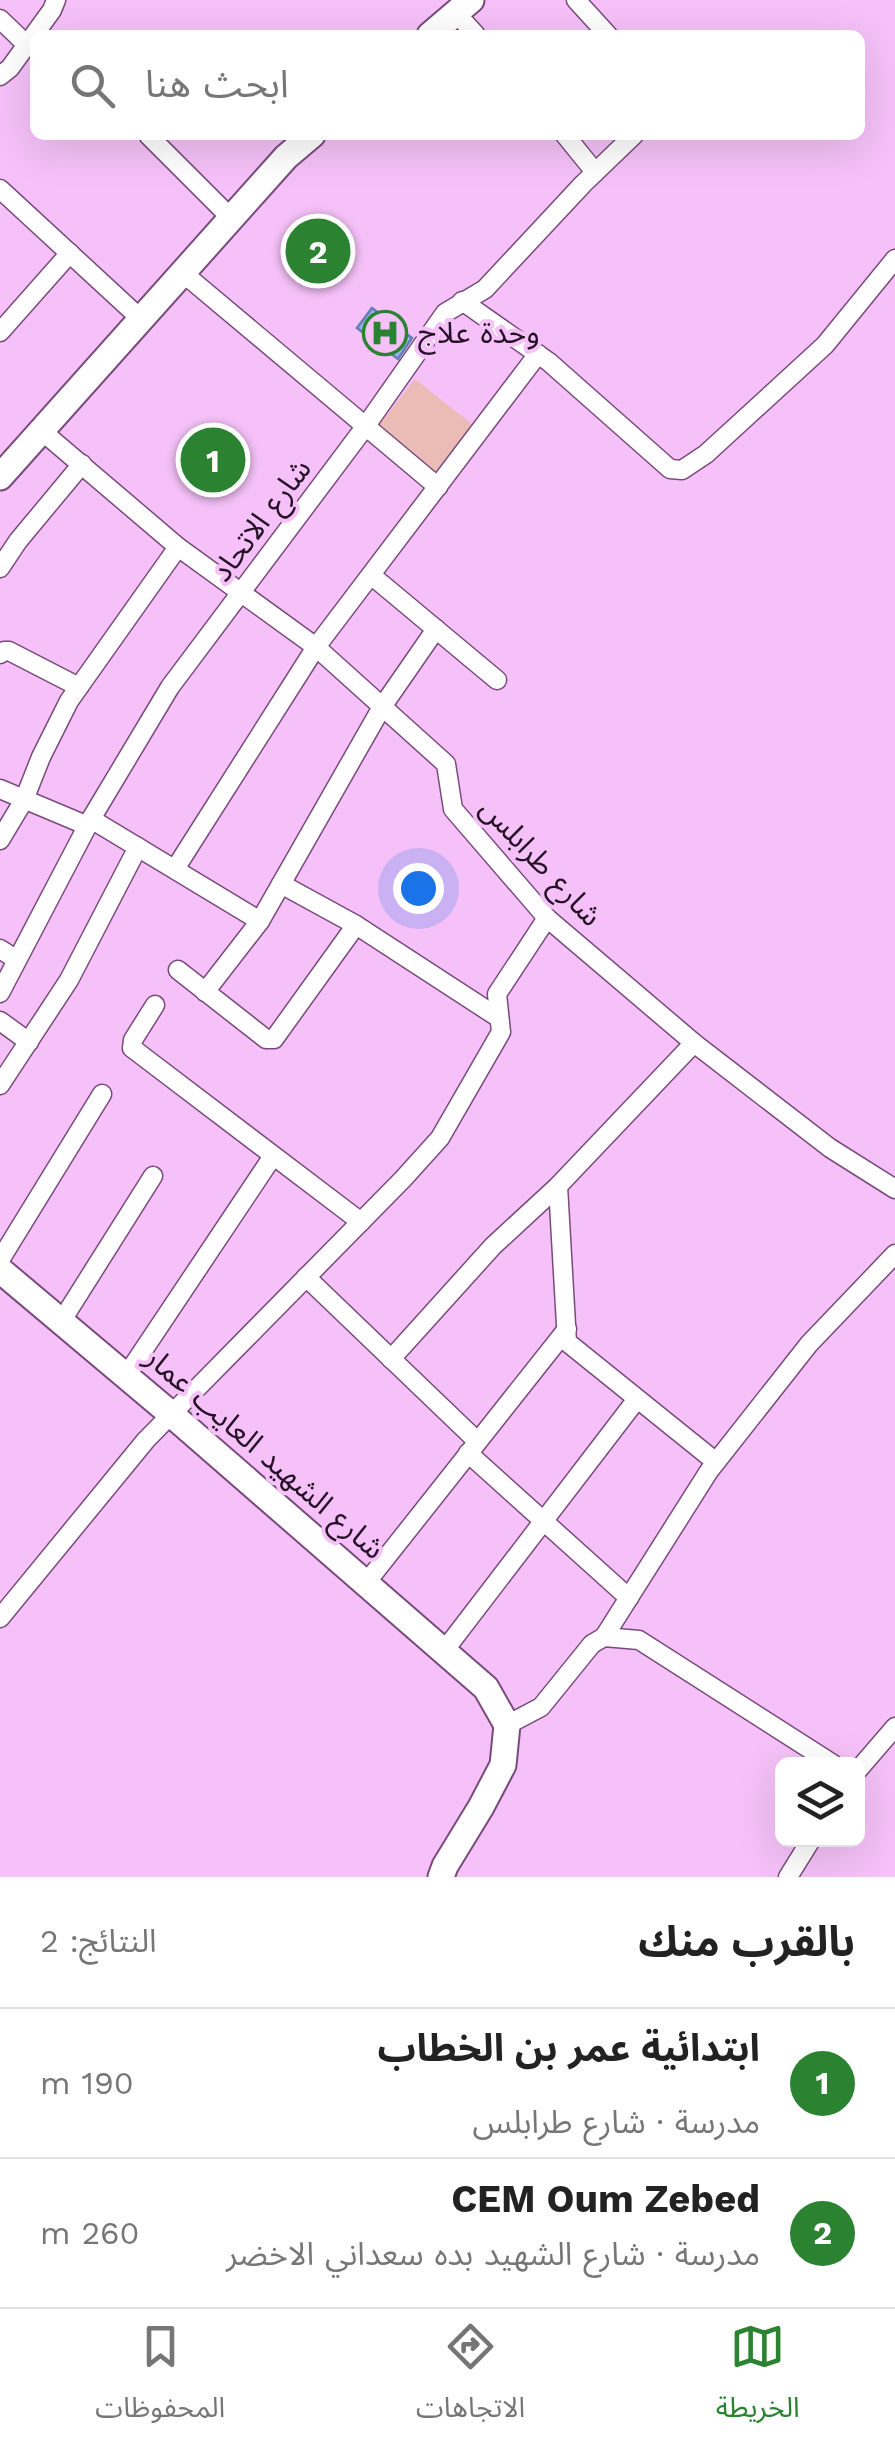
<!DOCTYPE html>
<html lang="ar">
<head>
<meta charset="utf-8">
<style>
  :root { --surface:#fff; --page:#f6f6f6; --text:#222; --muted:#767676; --line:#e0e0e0; --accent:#2b8332 }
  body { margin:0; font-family:"Work Sans","Noto Sans Arabic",sans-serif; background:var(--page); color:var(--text); direction:rtl }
  .controls { position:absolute; right:30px; bottom:30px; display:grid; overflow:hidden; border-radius:15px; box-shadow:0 10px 40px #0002 }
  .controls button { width:90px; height:90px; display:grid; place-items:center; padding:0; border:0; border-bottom:2px solid var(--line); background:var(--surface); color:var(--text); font:50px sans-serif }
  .you { position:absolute; left:418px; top:888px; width:35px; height:35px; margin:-25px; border:8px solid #fff; border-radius:50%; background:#1a73e8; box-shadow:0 0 0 15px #1a73e833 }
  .badge { display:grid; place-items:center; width:65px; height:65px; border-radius:50%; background:var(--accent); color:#fff; font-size:32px; font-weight:700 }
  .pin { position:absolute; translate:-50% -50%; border:5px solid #fff; box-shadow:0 2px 10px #0006 }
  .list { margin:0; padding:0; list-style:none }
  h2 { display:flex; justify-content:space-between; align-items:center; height:130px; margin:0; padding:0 40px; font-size:42px }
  h2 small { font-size:32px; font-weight:400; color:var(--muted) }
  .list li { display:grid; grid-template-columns:65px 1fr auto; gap:30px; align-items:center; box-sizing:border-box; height:150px; padding:0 40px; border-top:2px solid var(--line) }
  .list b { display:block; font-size:38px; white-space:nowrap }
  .list p { margin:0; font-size:32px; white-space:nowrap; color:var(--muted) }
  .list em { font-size:32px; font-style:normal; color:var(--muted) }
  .icon { flex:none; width:55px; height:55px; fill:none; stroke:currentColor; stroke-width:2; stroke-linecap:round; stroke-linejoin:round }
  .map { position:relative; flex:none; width:895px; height:1877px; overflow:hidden; direction:ltr }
  .search { position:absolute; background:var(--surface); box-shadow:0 10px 40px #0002; left:30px; right:30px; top:30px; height:110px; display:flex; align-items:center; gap:25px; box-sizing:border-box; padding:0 35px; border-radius:15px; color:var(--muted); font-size:38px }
  .sheet { height:430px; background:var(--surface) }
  nav { display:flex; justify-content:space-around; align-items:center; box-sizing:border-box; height:140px; border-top:2px solid var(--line); background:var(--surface); font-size:28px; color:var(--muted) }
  nav a { display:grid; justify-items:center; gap:5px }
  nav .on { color:var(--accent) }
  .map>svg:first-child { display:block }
</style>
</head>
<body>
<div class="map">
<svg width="895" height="1877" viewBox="0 0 895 1877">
  <rect width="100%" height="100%" fill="#f5c1f8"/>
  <path fill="#ebbbb6" d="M415 379 474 426 436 476 376 429Z"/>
  <path fill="#96b1e9" stroke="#637eb7" stroke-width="2.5" d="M372 308 412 338 398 359 357 328Z"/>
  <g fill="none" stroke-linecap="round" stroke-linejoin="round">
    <defs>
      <g id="street">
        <path d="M576 0 608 35"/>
        <path d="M456 13 476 35"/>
        <path d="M0 19 27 45"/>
        <path d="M0 76 10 68 52 10 56 0"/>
        <path d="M148 135 232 219"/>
        <path d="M565 135 595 172"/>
        <path d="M0 189 142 320"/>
        <path d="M183 273 438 487"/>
        <path d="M462 301 549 362 670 469 682 470 706 454 825 345 895 259"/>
        <path d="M0 332 70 253"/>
        <path d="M43 432 178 547 316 647 446 764 453 809 547 918 694 1043 830 1148 895 1189"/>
        <path d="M0 568 18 541 82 464"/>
        <path d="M371 575 497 680"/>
        <path d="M0 654 4 651H9L79 687"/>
        <path d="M0 789 88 826"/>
        <path d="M91 819 260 921"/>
        <path d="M0 840 24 800 41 757 69 701 178 547"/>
        <path d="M175 869 316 647 538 354"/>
        <path d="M281 884 356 925 499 1018"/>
        <path d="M0 949 17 960"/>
        <path d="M178 970 266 1039H274L356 925"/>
        <path d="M205 992 260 921 382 707 436 629"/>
        <path d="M0 993 91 819 170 687 365 427 445 313 485 289 583 184 634 135"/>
        <path d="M155 1005 133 1040 132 1048 361 1222"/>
        <path d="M0 1021 29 1042"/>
        <path d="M0 1085 69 980 138 847"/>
        <path d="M558 1186 567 1342 716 1462"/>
        <path d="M0 1260 102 1094"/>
        <path d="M306 1277 477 1441"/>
        <path d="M61 1322 153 1176"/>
        <path d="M391 1359 493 1246 558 1186 694 1043"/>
        <path d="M126 1376 273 1156"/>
        <path d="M468 1453 629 1598"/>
        <path d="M366 1583 567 1329"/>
        <path d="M0 1618 146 1440 403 1179 440 1138 501 1032 497 994 547 918"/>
        <path d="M604 1637 709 1471 809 1344 895 1254"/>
        <path d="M444 1651 637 1399"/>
        <path d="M507 1725 541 1707 592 1644 604 1637 639 1640 833 1764"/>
        <path d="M858 1770 895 1727"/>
        <path d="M788 1877 811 1840"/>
      </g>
      <g id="secondary">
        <path d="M430 35 471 0"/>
        <path d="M0 477 286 157 312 135"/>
        <path d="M0 1270 171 1414 486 1688 507 1725 503 1765 481 1807 445 1866 441 1877"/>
      </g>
    </defs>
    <use href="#street" stroke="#794b7c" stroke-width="21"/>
    <use href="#secondary" stroke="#794b7c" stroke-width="29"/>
    <use href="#street" stroke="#fff" stroke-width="18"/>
    <use href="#secondary" stroke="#fff" stroke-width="25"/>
  </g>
  <defs>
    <symbol id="hospital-ring" viewBox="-11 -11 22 22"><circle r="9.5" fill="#f5c1f8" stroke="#2b8332" stroke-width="1.5"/><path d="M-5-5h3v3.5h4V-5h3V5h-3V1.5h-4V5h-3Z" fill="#2b8332"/></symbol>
  </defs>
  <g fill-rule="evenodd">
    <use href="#hospital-ring" x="360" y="308" width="50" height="50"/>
  </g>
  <g text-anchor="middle" stroke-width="8" stroke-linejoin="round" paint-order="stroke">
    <g font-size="30" fill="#251226" stroke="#f5c1f8" text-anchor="start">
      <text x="418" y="343">وحدة علاج</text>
    </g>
    <g font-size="30" fill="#251226" stroke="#f5c1f8">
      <text transform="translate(261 520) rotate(-53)" y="10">شارع الاتحاد</text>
      <text transform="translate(541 862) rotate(47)" y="10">شارع طرابلس</text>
      <text transform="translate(265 1453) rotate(41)" y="10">شارع الشهيد العايب عمار</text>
    </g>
  </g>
</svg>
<div class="controls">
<button><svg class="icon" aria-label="layers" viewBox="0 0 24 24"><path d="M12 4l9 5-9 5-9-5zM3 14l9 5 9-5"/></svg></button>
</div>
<div class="you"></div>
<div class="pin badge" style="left:213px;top:460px">1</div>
<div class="pin badge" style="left:318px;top:251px">2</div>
<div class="search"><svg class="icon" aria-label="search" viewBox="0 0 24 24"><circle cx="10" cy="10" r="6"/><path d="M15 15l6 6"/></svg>ابحث هنا</div>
</div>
<section class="sheet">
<h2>بالقرب منك<small>النتائج: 2</small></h2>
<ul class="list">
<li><span class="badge">1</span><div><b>ابتدائية عمر بن الخطاب</b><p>مدرسة · شارع طرابلس</p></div><em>190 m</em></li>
<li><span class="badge">2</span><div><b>CEM Oum Zebed</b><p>مدرسة · شارع الشهيد بده سعداني الاخضر</p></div><em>260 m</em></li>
</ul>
</section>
<nav>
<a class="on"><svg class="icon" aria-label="map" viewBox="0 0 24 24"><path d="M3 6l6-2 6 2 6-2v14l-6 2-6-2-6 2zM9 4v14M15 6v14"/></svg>الخريطة</a>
<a><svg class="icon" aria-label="directions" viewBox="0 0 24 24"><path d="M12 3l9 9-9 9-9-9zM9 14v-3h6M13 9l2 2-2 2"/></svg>الاتجاهات</a>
<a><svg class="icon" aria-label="saved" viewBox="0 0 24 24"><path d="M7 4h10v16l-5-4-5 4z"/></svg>المحفوظات</a>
</nav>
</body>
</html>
